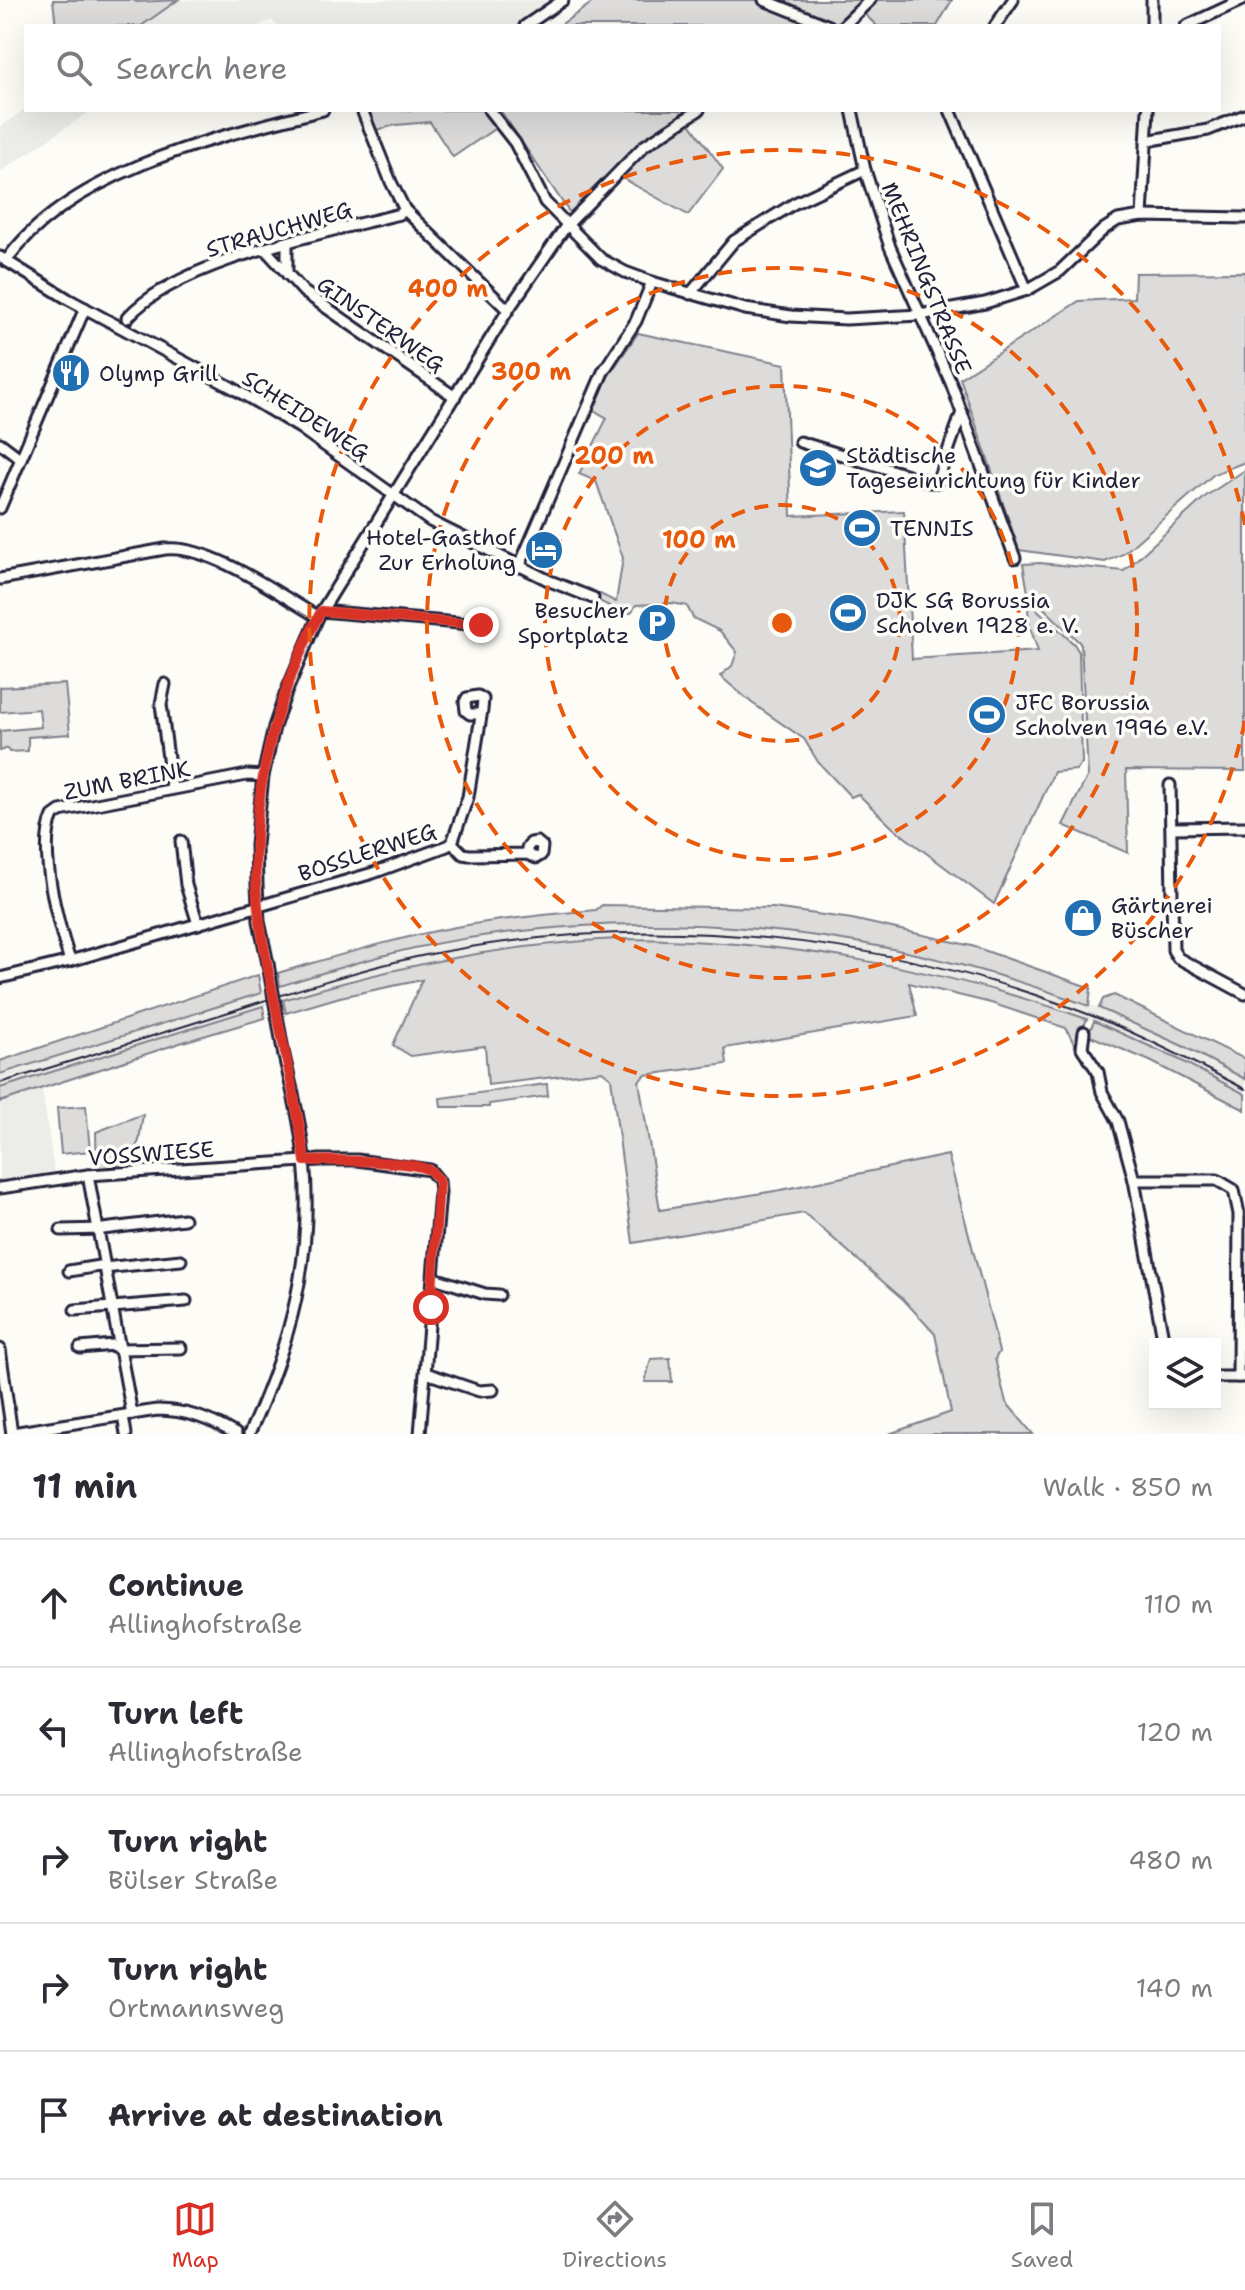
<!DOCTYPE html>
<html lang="en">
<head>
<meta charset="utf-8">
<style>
  :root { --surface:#fff; --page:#f2f2f3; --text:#2b2b33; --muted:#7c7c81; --line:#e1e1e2; --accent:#d93025 }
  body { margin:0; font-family:"Shantell Sans",sans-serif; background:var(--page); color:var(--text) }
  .controls { position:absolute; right:24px; bottom:24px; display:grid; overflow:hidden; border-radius:0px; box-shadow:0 8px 32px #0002 }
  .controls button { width:72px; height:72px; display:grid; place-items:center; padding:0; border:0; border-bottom:2px solid var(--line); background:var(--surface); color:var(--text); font:40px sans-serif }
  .stop { position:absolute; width:24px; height:24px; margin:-18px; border:6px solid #d93025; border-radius:50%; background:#fff }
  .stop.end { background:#d93025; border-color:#fff; box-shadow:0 2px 8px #0008 }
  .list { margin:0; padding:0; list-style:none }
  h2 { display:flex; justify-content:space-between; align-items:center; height:104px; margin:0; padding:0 32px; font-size:34px }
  h2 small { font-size:26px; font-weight:400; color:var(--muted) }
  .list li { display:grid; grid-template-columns:52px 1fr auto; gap:24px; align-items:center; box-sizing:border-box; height:128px; padding:0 32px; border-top:2px solid var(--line) }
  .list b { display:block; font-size:30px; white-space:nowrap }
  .list p { margin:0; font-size:26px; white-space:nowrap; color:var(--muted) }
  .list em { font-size:26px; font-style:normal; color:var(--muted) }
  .icon { flex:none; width:44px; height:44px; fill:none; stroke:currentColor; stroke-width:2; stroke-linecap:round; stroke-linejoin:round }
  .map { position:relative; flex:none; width:1245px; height:1434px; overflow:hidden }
  .search { position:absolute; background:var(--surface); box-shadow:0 8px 32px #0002; left:24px; right:24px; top:24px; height:88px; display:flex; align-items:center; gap:20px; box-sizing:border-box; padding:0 28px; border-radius:0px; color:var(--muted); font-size:30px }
  .sheet { height:744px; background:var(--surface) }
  nav { display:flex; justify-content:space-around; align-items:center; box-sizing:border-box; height:112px; border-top:2px solid var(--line); background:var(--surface); font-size:22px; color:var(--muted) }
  nav a { display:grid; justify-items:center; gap:4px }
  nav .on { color:var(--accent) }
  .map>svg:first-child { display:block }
</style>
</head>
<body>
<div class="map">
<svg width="1245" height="1434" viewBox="0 0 1245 1434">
  <rect width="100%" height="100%" fill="#fdfcf7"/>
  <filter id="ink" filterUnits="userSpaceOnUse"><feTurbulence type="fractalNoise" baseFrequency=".0125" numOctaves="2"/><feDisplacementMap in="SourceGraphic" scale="16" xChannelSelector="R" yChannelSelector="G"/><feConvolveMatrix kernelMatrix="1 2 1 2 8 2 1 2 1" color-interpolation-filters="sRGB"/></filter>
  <g filter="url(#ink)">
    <g fill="#ecece9">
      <path d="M178 0H553L515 26H279L271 20 258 26H141Z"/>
      <path d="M26 108 92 110 0 172V127Z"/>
      <path d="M617 925 752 928 834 937 980 968 1099 1008 1187 1048 1245 1079V1094L1180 1060 1094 1021 976 983 832 956 682 939 552 942 486 951 420 963 354 978 0 1088V1074L350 964 485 936 550 928Z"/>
      <path d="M42 1089 55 1177 0 1185V1102Z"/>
    </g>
    <g fill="#dddcdb" stroke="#807f8b" stroke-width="2">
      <path d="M53 0H134L136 2 178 0 141 26H56Z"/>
      <path d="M596 0H952L937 26H877L861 11 847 26H559Z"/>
      <path d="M368 110H483L497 127 453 157 430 122 396 125 376 130Z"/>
      <path d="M500 110H680L723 169 688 215 620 177 578 225Z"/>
      <path d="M1245 272V462L1214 474 1123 554 1105 562 1019 550 960 378 1079 301 1134 298 1135 273Z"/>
      <path d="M638 333 785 364 791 516 904 511 912 659 1038 651 1030 627 1027 600 1074 644 1079 652 1082 763 1076 770 1054 772 994 904 893 828 858 794 851 797 818 762 804 739 752 703 720 676 732 666 737 652 720 631 693 618 687 606 672 603 636 605 631 613H623L587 595 588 588 616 602 623 558 596 481 579 474 607 418 592 409 605 381Z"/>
      <path d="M1245 470V771L1126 770 1128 853 1063 825 1088 775 1081 644 1028 593 1023 564 1040 563 1124 571 1206 496Z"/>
      <path d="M65 684 70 734 28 737V751L9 752 8 748 0 751V731L41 727 39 709 0 712V687Z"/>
      <path d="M602 905 773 908 852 919 972 946 1091 988 1089 1006C875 925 640 901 415 948 369 958 325 972 280 986L278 973C337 956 396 938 456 927 502 919 549 914 596 910Z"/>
      <path d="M617 939C776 939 937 966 1087 1019L1075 1046 1066 1028 991 1003 909 983 917 1016 725 1048 727 1064 645 1075 639 1081 660 1210 781 1190 948 1155 993 1326 999 1352 995 1359 1006 1402 1033 1434H889L951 1412 935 1334 904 1300 804 1213 633 1243 611 1078 602 1071 488 1085 485 1046 411 1056 393 1045 422 980 340 997 286 1013 283 1000C395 966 500 945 617 939Z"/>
      <path d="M258 975 261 993 0 1074V1061Z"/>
      <path d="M1114 995 1245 1059V1079L1187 1048 1099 1008 1103 999Z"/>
      <path d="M263 1006 265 1018 183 1042 0 1102V1088Z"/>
      <path d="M1094 1021 1180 1060 1245 1094V1110L1150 1061 1088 1035Z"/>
      <path d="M547 1084 548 1096 489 1104V1107H441L440 1098Z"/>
      <path d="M86 1106 90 1151 61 1154 57 1108Z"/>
      <path d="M143 1114 139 1141 129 1161 97 1170 96 1132Z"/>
      <path d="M670 1358 672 1382H645L651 1359Z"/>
    </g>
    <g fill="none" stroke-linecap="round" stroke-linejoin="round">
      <defs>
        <g id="minor">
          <path d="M764 0 829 26"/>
          <path d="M525 26 563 0"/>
          <path d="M843 26 870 0"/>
          <path d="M995 26 1013 0"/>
          <path d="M1152 26V0"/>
          <path d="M1186 26 1242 0"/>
          <path d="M362 110 391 182 405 210 508 310"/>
          <path d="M489 110 515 143 545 202 601 259 625 272 652 282 745 309 791 316 846 319 920 315 985 303 1027 290 1060 271 1104 229 1118 220 1142 216 1245 218"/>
          <path d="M852 110 865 170 890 247 951 383 1015 558"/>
          <path d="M950 110 1027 290"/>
          <path d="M1146 141 1208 130 1245 115"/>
          <path d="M1142 216 1148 110"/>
          <path d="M287 243V274"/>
          <path d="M265 249 304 292 455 397"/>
          <path d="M0 257 68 299 231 387 300 428 430 521 550 581 593 598"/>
          <path d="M6 261C70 170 220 136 323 110"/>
          <path d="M690 294 734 241 795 203 865 170"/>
          <path d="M127 318C178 260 325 233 400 214L405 210"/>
          <path d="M800 442 930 482H937L962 412"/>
          <path d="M0 443 20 458"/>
          <path d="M0 508 85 308"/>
          <path d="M519 567 603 372 636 321 652 282"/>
          <path d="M0 579 165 549C210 544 278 594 318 617"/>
          <path d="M321 611 481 625"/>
          <path d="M165 684 161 704 172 789"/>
          <path d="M1170 785 1173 950 1178 958 1245 994"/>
          <path d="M1173 828 1245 827"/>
          <path d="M181 841 186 885 198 924"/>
          <path d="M452 843 463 854 469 855 527 854 536 858 541 855 542 846 537 842 531 843 527 848V854"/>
          <path d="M70 961C59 927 37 849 53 816L60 811 247 775 263 776"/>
          <path d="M268 964 259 921 257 885 256 845 263 776 274 727 285 695 318 617 508 310 566 226 644 146 699 110"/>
          <path d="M0 978 70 961 373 873 447 846 452 843 468 797 482 710 483 699 478 696 467 698 465 702 466 711 470 714H480"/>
          <path d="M1084 1032 1082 1048 1098 1072 1102 1092 1118 1121 1134 1180 1164 1344"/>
          <path d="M88 1175 132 1414"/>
          <path d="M1134 1180H1217L1234 1190 1239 1214 1238 1377"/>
          <path d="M0 1188 88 1175 320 1160H357L430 1170 439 1181 440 1192 420 1434"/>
          <path d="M61 1230 103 1229 184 1219"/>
          <path d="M69 1271 99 1266 104 1268 181 1260"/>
          <path d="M434 1278 485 1294 499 1295"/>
          <path d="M75 1310 186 1301"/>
          <path d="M80 1348 113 1345 118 1349 181 1348"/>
          <path d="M0 1349 12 1434"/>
          <path d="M426 1373 479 1391 493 1390"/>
          <path d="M1215 1377H1245"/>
          <path d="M123 1416 126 1434"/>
          <path d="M12 1433 157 1410C187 1410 209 1419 236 1434"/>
          <path d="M249 1434C290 1344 314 1259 304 1159 301 1124 292 1090 284 1056"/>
        </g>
      </defs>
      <use href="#minor" stroke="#22223b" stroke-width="15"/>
      <use href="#minor" stroke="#fdfcf7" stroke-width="9"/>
      <path stroke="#22223b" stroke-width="2" d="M0 1083C76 1060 153 1036 229 1012 291 992 353 971 416 957 648 908 899 934 1117 1026 1161 1045 1203 1067 1245 1089"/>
      <defs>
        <path id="minor-bridge" d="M268 964 284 1056"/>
      </defs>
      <use href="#minor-bridge" stroke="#22223b" stroke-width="15" stroke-linecap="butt"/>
      <use href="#minor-bridge" stroke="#fdfcf7" stroke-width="9"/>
    </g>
  </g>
  <g fill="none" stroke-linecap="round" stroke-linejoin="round" filter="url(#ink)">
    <path stroke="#d93025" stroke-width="10" d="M431 1307 439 1181C437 1178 434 1174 431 1171 413 1160 328 1160 305 1161 294 1081 272 1003 260 922 244 816 271 705 321 611L481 625"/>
  </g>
  <g fill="none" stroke="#e8590c" stroke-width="4" stroke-dasharray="14 10">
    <circle cx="782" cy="623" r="118"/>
    <circle cx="782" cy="623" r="237"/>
    <circle cx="782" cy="623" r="355"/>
    <path d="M1245 721A473 473 0 1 1 1245 525"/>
  </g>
  <defs>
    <symbol id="restaurant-disc" viewBox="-11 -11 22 22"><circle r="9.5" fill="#1f6fb2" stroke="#fdfcf7"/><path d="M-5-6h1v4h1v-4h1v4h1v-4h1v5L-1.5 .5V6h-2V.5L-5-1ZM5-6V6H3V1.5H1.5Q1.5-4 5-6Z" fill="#fff"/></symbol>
    <symbol id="school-disc" viewBox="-11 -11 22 22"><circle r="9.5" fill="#1f6fb2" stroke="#fdfcf7"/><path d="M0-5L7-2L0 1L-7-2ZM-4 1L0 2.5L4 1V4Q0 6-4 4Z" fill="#fff"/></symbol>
    <symbol id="stadium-disc" viewBox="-11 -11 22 22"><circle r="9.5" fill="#1f6fb2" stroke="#fdfcf7"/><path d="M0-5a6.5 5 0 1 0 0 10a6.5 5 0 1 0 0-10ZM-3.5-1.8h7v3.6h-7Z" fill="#fff"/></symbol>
    <symbol id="hotel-disc" viewBox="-11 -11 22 22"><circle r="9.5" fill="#1f6fb2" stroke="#fdfcf7"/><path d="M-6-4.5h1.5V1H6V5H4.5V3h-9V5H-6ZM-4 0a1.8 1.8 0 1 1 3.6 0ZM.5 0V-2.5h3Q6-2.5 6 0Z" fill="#fff"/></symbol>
    <symbol id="parking-disc" viewBox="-11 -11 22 22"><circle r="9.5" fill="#1f6fb2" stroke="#fdfcf7"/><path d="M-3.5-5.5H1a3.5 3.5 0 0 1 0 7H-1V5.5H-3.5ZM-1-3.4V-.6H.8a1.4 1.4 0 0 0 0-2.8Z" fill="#fff"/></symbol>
    <symbol id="shop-disc" viewBox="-11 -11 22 22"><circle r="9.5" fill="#1f6fb2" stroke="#fdfcf7"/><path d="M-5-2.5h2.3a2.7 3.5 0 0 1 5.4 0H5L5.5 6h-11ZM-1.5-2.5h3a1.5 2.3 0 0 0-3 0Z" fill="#fff"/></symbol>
  </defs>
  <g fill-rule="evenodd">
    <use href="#restaurant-disc" x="49" y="351" width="44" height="44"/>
    <use href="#school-disc" x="796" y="446" width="44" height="44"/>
    <use href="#stadium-disc" x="840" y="506" width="44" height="44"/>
    <use href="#hotel-disc" x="522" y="528" width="44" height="44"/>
    <use href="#stadium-disc" x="826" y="591" width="44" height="44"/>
    <use href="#parking-disc" x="635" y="601" width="44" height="44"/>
    <use href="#stadium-disc" x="965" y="693" width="44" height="44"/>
    <use href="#shop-disc" x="1061" y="896" width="44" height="44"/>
  </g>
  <g text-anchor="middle" stroke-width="7" stroke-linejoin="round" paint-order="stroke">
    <g font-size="22" fill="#22223b" stroke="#fdfcf7">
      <text transform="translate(279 229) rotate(-16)" y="8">STRAUCHWEG</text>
      <text transform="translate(927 278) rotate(68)" y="8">MEHRINGSTRASSE</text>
      <text transform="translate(381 324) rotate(35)" y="8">GINSTERWEG</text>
      <text transform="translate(306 415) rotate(33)" y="8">SCHEIDEWEG</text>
      <text transform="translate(127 780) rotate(-11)" y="8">ZUM BRINK</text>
      <text transform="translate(367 852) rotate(-18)" y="8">BOSSLERWEG</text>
      <text transform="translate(151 1153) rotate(-4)" y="8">VOSSWIESE</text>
    </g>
    <g font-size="22" fill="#22223b" stroke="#fdfcf7" text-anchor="start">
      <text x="99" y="381">Olymp Grill</text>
      <text x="846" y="463">Städtische<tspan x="846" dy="25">Tageseinrichtung für Kinder</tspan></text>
      <text x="890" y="536">TENNIS</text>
      <text x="516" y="545" text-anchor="end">Hotel-Gasthof<tspan x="516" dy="25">Zur Erholung</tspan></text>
      <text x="876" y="608">DJK SG Borussia<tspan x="876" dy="25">Scholven 1928 e. V.</tspan></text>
      <text x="629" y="618" text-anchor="end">Besucher<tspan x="629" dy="25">Sportplatz</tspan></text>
      <text x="1015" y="710">JFC Borussia<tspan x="1015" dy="25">Scholven 1996 e.V.</tspan></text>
      <text x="1111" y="913">Gärtnerei<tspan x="1111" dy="25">Büscher</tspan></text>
    </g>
  </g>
  <circle cx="782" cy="623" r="12" fill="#e8590c" stroke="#fdfcf7" stroke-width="4"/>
  <g font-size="24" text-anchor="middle" font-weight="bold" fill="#e8590c" stroke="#fdfcf7" stroke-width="7" stroke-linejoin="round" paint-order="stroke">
    <text x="448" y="297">400 m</text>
    <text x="531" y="380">300 m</text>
    <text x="614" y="464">200 m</text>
    <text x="699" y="548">100 m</text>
  </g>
</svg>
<div class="controls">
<button><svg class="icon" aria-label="layers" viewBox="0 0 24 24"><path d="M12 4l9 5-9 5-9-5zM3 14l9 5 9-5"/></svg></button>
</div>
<div class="stop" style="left:431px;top:1307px"></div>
<div class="stop end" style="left:481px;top:625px"></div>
<div class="search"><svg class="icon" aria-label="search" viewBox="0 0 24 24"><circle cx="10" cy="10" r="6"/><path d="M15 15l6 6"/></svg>Search here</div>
</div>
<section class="sheet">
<h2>11 min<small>Walk · 850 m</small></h2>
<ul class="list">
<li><svg class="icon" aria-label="ahead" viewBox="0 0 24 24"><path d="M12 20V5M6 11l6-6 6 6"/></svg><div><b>Continue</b><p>Allinghofstraße</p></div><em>110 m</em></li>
<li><svg class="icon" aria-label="left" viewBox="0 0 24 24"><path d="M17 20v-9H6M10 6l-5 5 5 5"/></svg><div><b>Turn left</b><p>Allinghofstraße</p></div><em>120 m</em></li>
<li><svg class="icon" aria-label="right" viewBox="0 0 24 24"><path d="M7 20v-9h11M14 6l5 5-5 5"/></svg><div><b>Turn right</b><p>Bülser Straße</p></div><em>480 m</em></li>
<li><svg class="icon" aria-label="right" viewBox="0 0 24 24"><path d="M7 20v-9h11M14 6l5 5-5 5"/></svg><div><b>Turn right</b><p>Ortmannsweg</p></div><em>140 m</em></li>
<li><svg class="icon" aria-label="arrive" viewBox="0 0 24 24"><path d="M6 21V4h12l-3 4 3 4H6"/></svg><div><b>Arrive at destination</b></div></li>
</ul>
</section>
<nav>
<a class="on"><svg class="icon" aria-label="map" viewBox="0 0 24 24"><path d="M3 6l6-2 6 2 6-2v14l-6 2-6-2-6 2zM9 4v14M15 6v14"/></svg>Map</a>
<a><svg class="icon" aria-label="directions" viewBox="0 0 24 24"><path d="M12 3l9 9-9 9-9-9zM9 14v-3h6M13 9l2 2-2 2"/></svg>Directions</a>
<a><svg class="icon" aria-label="saved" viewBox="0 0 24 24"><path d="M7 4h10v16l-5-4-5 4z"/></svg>Saved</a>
</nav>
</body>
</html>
